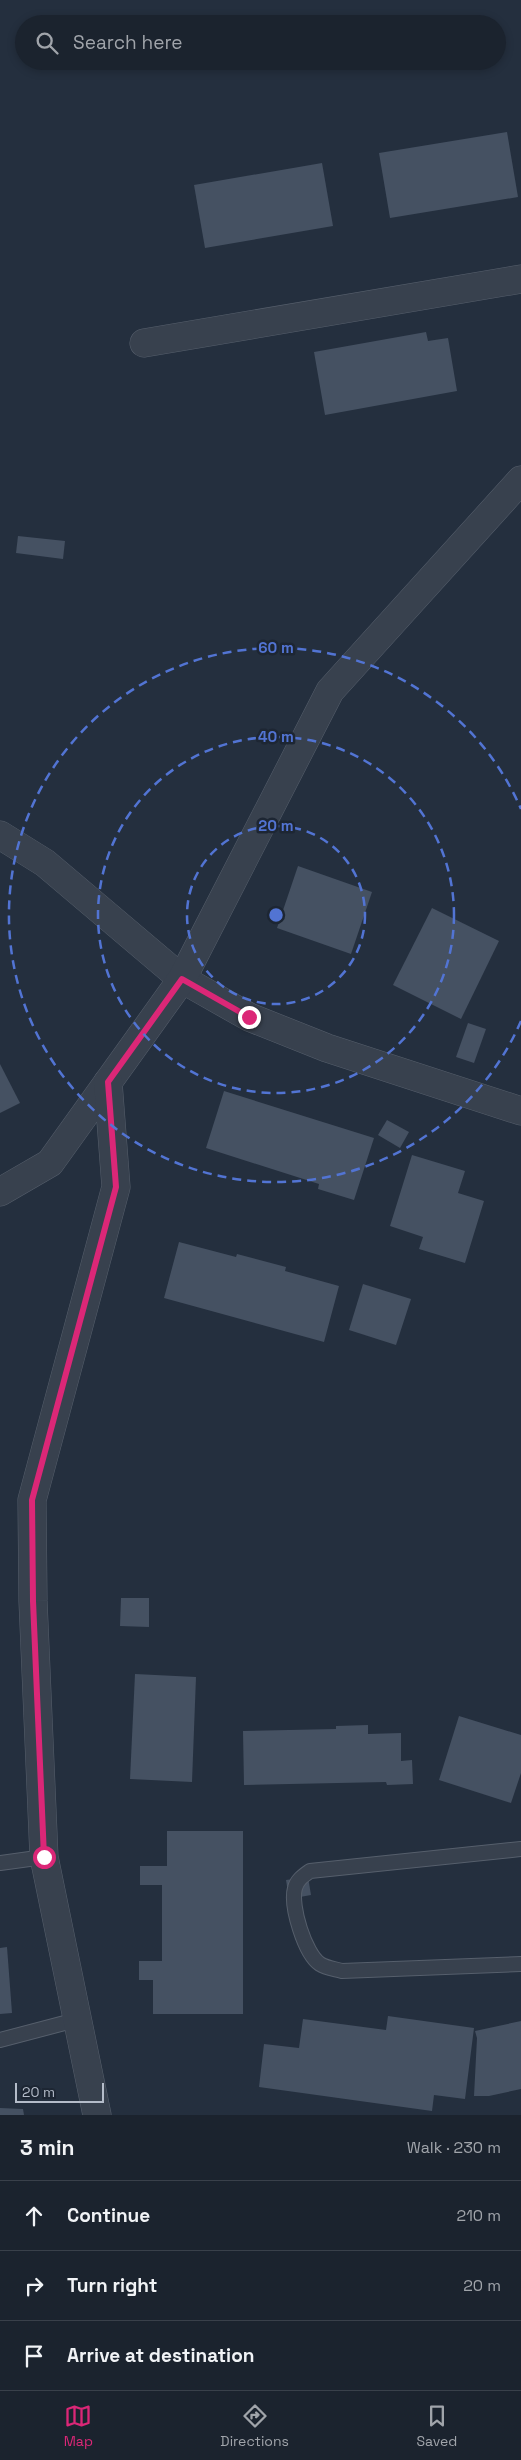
<!DOCTYPE html>
<html lang="en">
<head>
<meta charset="utf-8">
<style>
  :root { --surface:#1b232e; --page:#282f3a; --text:#f1f3f6; --muted:#a0a4aa; --line:#39404a; --accent:#db2777 }
  body { margin:0; font-family:"Space Grotesk",sans-serif; background:var(--page); color:var(--text) }
  .scale { position:absolute; left:15px; bottom:12px; width:89px; box-sizing:border-box; padding-left:5px; border:2px solid #b4bcc9; border-top:0; font-size:14px; line-height:18px; white-space:nowrap; color:#b4bcc9; -webkit-text-stroke:4px #1d2633; paint-order:stroke }
  .stop { position:absolute; width:15px; height:15px; margin:-11px; border:4px solid #db2777; border-radius:50%; background:#fff }
  .stop.end { background:#db2777; border-color:#fff; box-shadow:0 1px 5px #0008 }
  .list { margin:0; padding:0; list-style:none }
  h2 { display:flex; justify-content:space-between; align-items:center; height:65px; margin:0; padding:0 20px; font-size:21px }
  h2 small { font-size:16px; font-weight:400; color:var(--muted) }
  .list li { display:grid; grid-template-columns:32px 1fr auto; gap:15px; align-items:center; box-sizing:border-box; height:70px; padding:0 20px; border-top:1px solid var(--line) }
  .list b { display:block; font-size:19px; white-space:nowrap }
  .list em { font-size:16px; font-style:normal; color:var(--muted) }
  .icon { flex:none; width:28px; height:28px; fill:none; stroke:currentColor; stroke-width:2; stroke-linecap:round; stroke-linejoin:round }
  .map { position:relative; flex:none; width:521px; height:2115px; overflow:hidden }
  .search { position:absolute; background:var(--surface); box-shadow:0 2px 8px #0003; left:15px; right:15px; top:15px; height:55px; display:flex; align-items:center; gap:12px; box-sizing:border-box; padding:0 18px; border-radius:28px; color:var(--muted); font-size:19px }
  .sheet { height:275px; background:var(--surface) }
  nav { display:flex; justify-content:space-around; align-items:center; box-sizing:border-box; height:70px; border-top:1px solid var(--line); background:var(--surface); font-size:14px; color:var(--muted) }
  nav a { display:grid; justify-items:center; gap:2px }
  nav .on { color:var(--accent) }
  .map>svg:first-child { display:block }
</style>
</head>
<body>
<div class="map">
<svg width="521" height="2115" viewBox="0 0 521 2115">
  <rect width="100%" height="100%" fill="#242f3e"/>
  <g fill="#455162">
    <path d="M507 132 518 197 390 218 379 153Z"/>
    <path d="M322 163 333 226 205 248 194 185Z"/>
    <path d="M426 332 428 341 448 338 457 391 325 415 314 352Z"/>
    <path d="M18 536 65 541 63 559 16 553Z"/>
    <path d="M298 866 372 892 351 954 277 928Z"/>
    <path d="M432 908 499 941 461 1019 393 985Z"/>
    <path d="M468 1023 486 1029 474 1063 456 1057Z"/>
    <path d="M0 1064 20 1103 0 1113Z"/>
    <path d="M224 1091 374 1138 354 1200 318 1189 319 1184 206 1148Z"/>
    <path d="M387 1120 409 1132 400 1148 378 1135Z"/>
    <path d="M412 1155 465 1171 458 1193 484 1201 465 1263 419 1249 423 1237 390 1226Z"/>
    <path d="M179 1242 236 1257 237 1254 286 1267 285 1271 339 1286 324 1342 164 1298Z"/>
    <path d="M363 1284 411 1299 396 1345 349 1330Z"/>
    <path d="M121 1598H149V1627L120 1626Z"/>
    <path d="M135 1674 196 1677 192 1782 130 1779Z"/>
    <path d="M459 1716 521 1735V1773L511 1803 439 1780Z"/>
    <path d="M368 1725V1734L401 1733V1761L412 1760 413 1784 387 1785 386 1782 244 1785 243 1731 336 1729V1726Z"/>
    <path d="M167 1831H243V2014H153V1980H139V1961H162V1885H140V1866H167Z"/>
    <path d="M308 1877 311 1895 289 1899 286 1880Z"/>
    <path d="M7 1947 12 2013 0 2014V1948Z"/>
    <path d="M388 2016 474 2028 465 2099 434 2095 432 2111 259 2087 264 2044 299 2048 303 2019 386 2030Z"/>
    <path d="M521 2021V2089L489 2096H474L477 2038 475 2031Z"/>
    <path d="M0 2108 23 2109 24 2115H0Z"/>
  </g>
  <g fill="none" stroke-linecap="round" stroke-linejoin="round">
    <defs>
      <g id="service">
        <path d="M521 1849 310 1871C303 1876 297 1880 295 1888 290 1906 305 1954 320 1964 326 1968 335 1969 342 1971L521 1964"/>
        <path d="M0 1863 44 1857"/>
        <path d="M0 2040 76 2020"/>
      </g>
      <g id="minor">
        <path d="M144 343 521 279"/>
        <path d="M0 835 45 863 182 979 249 1017 327 1048 521 1111"/>
        <path d="M0 1192 50 1163 182 979 330 691 521 480"/>
        <path d="M97 2115 44 1857 33 1601 32 1500 116 1187 108 1082"/>
      </g>
    </defs>
    <use href="#service" stroke="#565f6c" stroke-width="16"/>
    <use href="#minor" stroke="#565f6c" stroke-width="29"/>
    <use href="#service" stroke="#38414e" stroke-width="14"/>
    <use href="#minor" stroke="#38414e" stroke-width="28"/>
  </g>
  <g fill="none" stroke-linecap="round" stroke-linejoin="round">
    <path stroke="#db2777" stroke-width="6" d="M44 1857 33 1601 32 1500 116 1187 108 1082 182 979 249 1017"/>
  </g>
  <g fill="none" stroke="#5274d3" stroke-width="2.5" stroke-dasharray="9 6">
    <circle cx="276" cy="915" r="89"/>
    <circle cx="276" cy="915" r="178"/>
    <path d="M521 1021A267 267 0 1 1 521 809"/>
  </g>
  <circle cx="276" cy="915" r="8" fill="#5274d3" stroke="#1d2633" stroke-width="2.5"/>
  <g font-size="15" text-anchor="middle" font-weight="bold" fill="#5274d3" stroke="#1d2633" stroke-width="5" stroke-linejoin="round" paint-order="stroke">
    <text x="276" y="653">60 m</text>
    <text x="276" y="742">40 m</text>
    <text x="276" y="831">20 m</text>
  </g>
</svg>
<div class="scale">20 m</div>
<div class="stop" style="left:44px;top:1857px"></div>
<div class="stop end" style="left:249px;top:1017px"></div>
<div class="search"><svg class="icon" aria-label="search" viewBox="0 0 24 24"><circle cx="10" cy="10" r="6"/><path d="M15 15l6 6"/></svg>Search here</div>
</div>
<section class="sheet">
<h2>3 min<small>Walk · 230 m</small></h2>
<ul class="list">
<li><svg class="icon" aria-label="ahead" viewBox="0 0 24 24"><path d="M12 20V5M6 11l6-6 6 6"/></svg><div><b>Continue</b></div><em>210 m</em></li>
<li><svg class="icon" aria-label="right" viewBox="0 0 24 24"><path d="M7 20v-9h11M14 6l5 5-5 5"/></svg><div><b>Turn right</b></div><em>20 m</em></li>
<li><svg class="icon" aria-label="arrive" viewBox="0 0 24 24"><path d="M6 21V4h12l-3 4 3 4H6"/></svg><div><b>Arrive at destination</b></div></li>
</ul>
</section>
<nav>
<a class="on"><svg class="icon" aria-label="map" viewBox="0 0 24 24"><path d="M3 6l6-2 6 2 6-2v14l-6 2-6-2-6 2zM9 4v14M15 6v14"/></svg>Map</a>
<a><svg class="icon" aria-label="directions" viewBox="0 0 24 24"><path d="M12 3l9 9-9 9-9-9zM9 14v-3h6M13 9l2 2-2 2"/></svg>Directions</a>
<a><svg class="icon" aria-label="saved" viewBox="0 0 24 24"><path d="M7 4h10v16l-5-4-5 4z"/></svg>Saved</a>
</nav>
</body>
</html>
